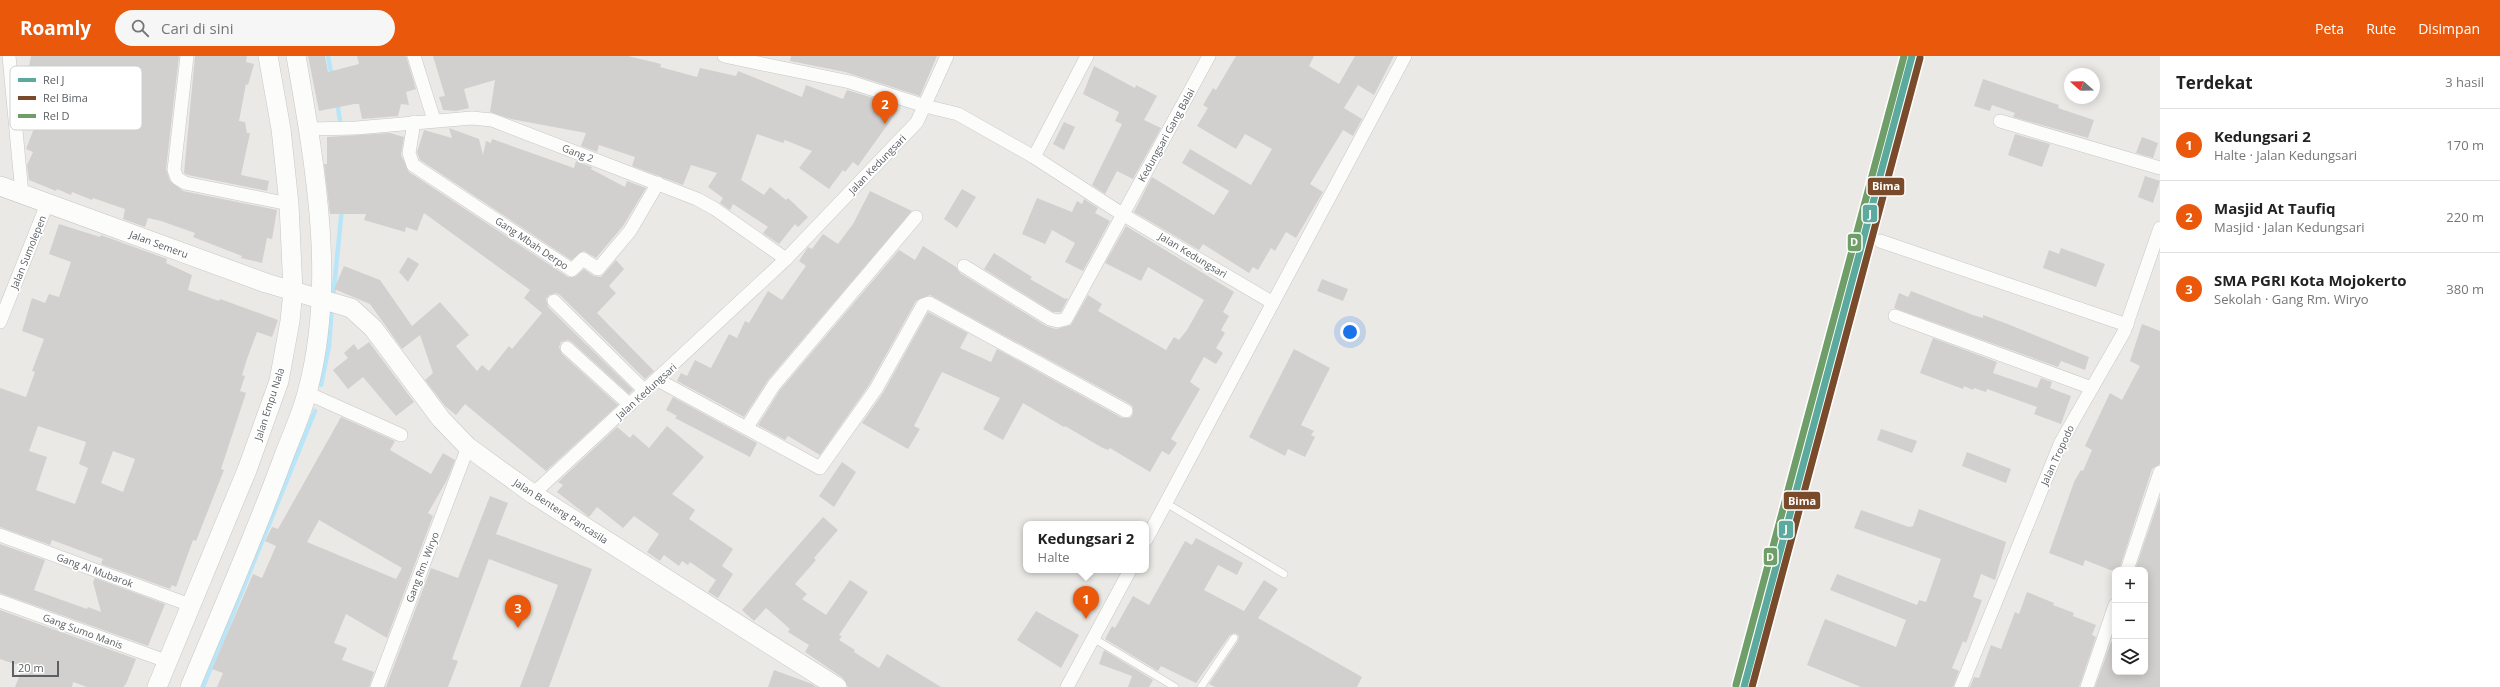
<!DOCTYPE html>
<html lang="id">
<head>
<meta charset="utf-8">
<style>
  :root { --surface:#fff; --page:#f6f6f6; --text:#222; --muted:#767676; --line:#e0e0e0; --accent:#ea580c }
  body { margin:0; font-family:"Open Sans",sans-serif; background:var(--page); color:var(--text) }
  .controls { position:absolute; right:12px; bottom:12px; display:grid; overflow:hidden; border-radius:8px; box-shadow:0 2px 10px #0003 }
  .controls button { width:36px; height:36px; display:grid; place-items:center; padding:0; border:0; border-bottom:1px solid var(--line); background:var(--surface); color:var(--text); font:20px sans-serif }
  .compass { position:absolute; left:2064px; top:12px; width:36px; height:36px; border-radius:50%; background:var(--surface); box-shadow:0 2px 10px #0003; rotate:290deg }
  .scale { position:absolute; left:12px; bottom:10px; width:47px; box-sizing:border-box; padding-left:4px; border:2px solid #5b6064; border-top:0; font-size:11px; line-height:14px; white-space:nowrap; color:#5b6064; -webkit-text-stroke:3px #fff; paint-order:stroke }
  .you { position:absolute; left:1350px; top:276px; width:14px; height:14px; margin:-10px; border:3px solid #fff; border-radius:50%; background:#1a73e8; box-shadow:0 0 0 6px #1a73e833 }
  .badge { display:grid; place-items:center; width:26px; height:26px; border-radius:50%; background:var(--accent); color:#fff; font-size:13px; font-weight:700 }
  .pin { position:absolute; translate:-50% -33px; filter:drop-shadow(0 1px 2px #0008) }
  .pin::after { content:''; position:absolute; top:21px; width:14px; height:12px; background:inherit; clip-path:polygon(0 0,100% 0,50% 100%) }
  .popup { position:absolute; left:1023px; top:465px; width:126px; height:52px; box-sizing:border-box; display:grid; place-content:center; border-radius:8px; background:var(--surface); filter:drop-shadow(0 1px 3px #0005); font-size:13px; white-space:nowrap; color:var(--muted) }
  .popup b { font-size:15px; color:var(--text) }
  .popup::after { content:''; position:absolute; left:50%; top:100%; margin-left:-8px; border:8px solid transparent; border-top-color:var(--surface) }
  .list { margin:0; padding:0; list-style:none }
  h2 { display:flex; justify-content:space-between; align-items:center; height:52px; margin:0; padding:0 16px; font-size:17px }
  h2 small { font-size:13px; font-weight:400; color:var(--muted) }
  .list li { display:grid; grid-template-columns:26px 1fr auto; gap:12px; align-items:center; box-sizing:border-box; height:72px; padding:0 16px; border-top:1px solid var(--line) }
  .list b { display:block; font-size:15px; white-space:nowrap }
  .list p { margin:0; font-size:13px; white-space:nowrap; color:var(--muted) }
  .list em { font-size:13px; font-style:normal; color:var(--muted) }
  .icon { flex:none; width:22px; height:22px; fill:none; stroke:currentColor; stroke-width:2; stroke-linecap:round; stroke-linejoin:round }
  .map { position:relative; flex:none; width:2160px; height:631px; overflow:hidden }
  header { display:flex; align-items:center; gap:24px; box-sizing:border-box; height:56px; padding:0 20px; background:var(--accent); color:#fff }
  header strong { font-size:19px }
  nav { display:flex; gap:22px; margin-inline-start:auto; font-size:14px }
  .search { width:280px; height:36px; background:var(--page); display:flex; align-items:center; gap:10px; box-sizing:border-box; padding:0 14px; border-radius:22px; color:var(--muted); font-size:15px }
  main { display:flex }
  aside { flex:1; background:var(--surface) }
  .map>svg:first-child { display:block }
</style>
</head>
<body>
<header>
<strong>Roamly</strong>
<div class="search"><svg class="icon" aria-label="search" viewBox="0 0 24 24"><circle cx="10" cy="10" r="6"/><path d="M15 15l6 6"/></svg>Cari di sini</div>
<nav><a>Peta</a><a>Rute</a><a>Disimpan</a></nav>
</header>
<main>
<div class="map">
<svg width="2160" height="631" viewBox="0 0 2160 631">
  <rect width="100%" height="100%" fill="#ebe9e6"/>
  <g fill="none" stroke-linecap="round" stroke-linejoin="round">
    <g stroke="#b8e6f8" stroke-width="4.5">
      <path d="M328 0 332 21"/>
      <path d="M337 46 341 71"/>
      <path d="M333 242 342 152"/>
      <path d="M321 329 329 290 332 251"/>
      <path d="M203 631 315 355"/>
    </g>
  </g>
  <g fill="#d2d0cf" fill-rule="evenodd">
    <path d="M31 0H179L166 113 170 125 183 135 277 154 272 183 267 182 262 207 241 202 242 200 193 181 195 177 161 165 148 162 145 171 123 163 125 153 93 142 92 144 72 136 71 139 57 133 56 135 29 124 27 109 33 96 26 93 35 70 31 69 39 42 26 39 32 17 28 16Z"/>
    <path d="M195 0H247L246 6 254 8 248 29 246 28 239 65 245 66 247 77H250L241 119 269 125 267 135 188 119 184 117Z"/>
    <path d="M308 0H325L328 16 359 8 357 0H406L416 33 406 36 409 49 401 48 398 60 362 63 359 48H354L319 55Z"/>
    <path d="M433 0H628L661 8 660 11 697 21 700 12 736 20 738 15 802 41 806 29 843 43 847 34 890 47 898 54 858 110 853 106 845 116 843 114 829 133 799 112 812 95 785 84 783 87 757 78 741 124 764 139 770 131 786 144 788 142 808 161 798 171 795 168 779 188 763 177 768 171 733 148 730 154 720 147 723 142 708 131 717 117 691 109 683 129 632 110 635 101 599 89 597 96 581 90 586 77 511 63 490 56 495 24 464 33 469 52 456 55 443 54 439 41 445 40Z"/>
    <path d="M791 0H937L920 40 845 16 790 5Z"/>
    <path d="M1236 0H1314L1309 10 1339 28 1355 0H1394L1374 39 1358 29 1344 52 1362 63 1353 80 1343 74 1310 128 1323 136 1296 182 1286 176 1275 195 1271 192 1258 214 1253 211 1249 217 1203 188 1199 194 1134 156 1152 121 1214 159 1229 135 1182 107 1190 93 1251 129 1272 93 1245 78 1236 93 1197 70 1208 52 1203 49 1213 32 1216 34Z"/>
    <path d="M1094 10 1135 32 1136 29 1157 40 1144 64 1161 72 1133 123 1117 115 1105 138 1092 129 1122 68 1115 65 1119 56 1083 38Z"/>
    <path d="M1983 23 2059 49 2058 52 2094 64 2088 82 2013 61 2015 57 1992 49 1990 55 1974 50Z"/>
    <path d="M1064 66 1075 71 1064 94 1053 88Z"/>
    <path d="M449 72 479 83 483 99 486 85 491 87 492 83 574 112 576 105 592 111 591 113 625 131 627 125 646 132 623 170 596 202 584 195 571 204 420 104 417 96 424 74 452 82Z"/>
    <path d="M390 77 404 81 401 99 409 116 568 221H575L584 213 594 220 601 221 616 204 624 213 609 230 616 237 597 257 654 315 645 323 560 239 556 237 549 239 546 243 548 251 633 334 629 338 572 286 568 284 561 286 559 291 562 298 618 349 546 415 465 348 456 359 445 350 425 324 433 317 420 279 402 293 370 248 334 233 344 210 380 224 412 270 440 246 469 279 456 290 477 315 482 309 489 315 509 290 512 293 542 257 524 242 530 234 424 157 417 175 406 171 405 176 364 164 366 158H330L324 108H327V81Z"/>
    <path d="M2015 78 2050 88 2042 111 2008 99Z"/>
    <path d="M2142 81 2158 87 2153 102 2136 97Z"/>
    <path d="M2145 120 2160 125 2153 147 2138 141Z"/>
    <path d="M962 133 976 141 957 172 944 163Z"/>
    <path d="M870 135 912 155 768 324 744 361 677 325 681 317 687 320 695 304 711 312 729 278 737 282 745 265 749 267 768 235 782 244 806 210 799 205 808 191 812 193 823 178 838 188 853 168Z"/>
    <path d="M1037 142 1072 156 1077 145 1082 148 1084 143 1098 152 1095 157 1110 165 1083 215 1065 206 1075 187 1052 174 1045 188 1022 178Z"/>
    <path d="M59 168 100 181 101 179 167 203 166 207 192 219 188 234 219 245 220 243 278 264 272 281 257 276 247 303 242 319 245 320 240 335 246 337 221 413 224 414 196 485 193 484 176 531 172 529 170 533 101 508 103 503 52 484 50 489 0 471V332L26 341 35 316 32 315 44 283 22 275 32 242 45 247 49 238 59 241 71 206 49 198ZM38 370 86 386 79 408 88 412 75 448 36 434 47 401 29 395ZM113 395 135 403 123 436 101 427Z"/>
    <path d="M1126 170 1234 236 1223 256 1229 260 1221 274 1225 277 1216 292 1223 297 1216 308 1204 301 1190 326 1200 333 1171 383 1177 387 1169 399 1162 395 1150 416 1110 392 1108 394 1101 391 1065 370 1064 371 1023 347 1003 384 983 373 1000 342 942 316 914 370 920 373 908 393 862 367 883 337 928 256 968 277 960 292 991 306 997 293 1122 362H1130L1133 358V351L1130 348 930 239 916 245 869 329 820 399 788 380 785 384 758 369 780 334 899 194 915 204 923 190 956 211 960 217 1046 270 1056 273 1071 269 1088 239 1102 248 1098 255 1166 294 1174 281 1179 284 1187 274 1204 244 1148 211 1141 225 1105 207Z"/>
    <path d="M2061 192 2105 208 2096 231 2043 212 2049 194 2059 198Z"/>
    <path d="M994 197 1032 221 1030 223 1065 243 1068 242 1061 256H1053L984 213Z"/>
    <path d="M408 201 419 208 408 226 399 216Z"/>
    <path d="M1322 223 1348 233 1343 245 1317 235Z"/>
    <path d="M1911 235 1973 259 1983 262V259L2005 267 2089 301 2085 314 2061 305 2058 311 1894 252 1899 237 1908 241Z"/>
    <path d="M2142 268 2160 275V408L2152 413 2119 514H2110L2085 504 2083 510 2049 497 2074 426 2081 414 2083 415 2092 394 2085 390 2092 375 2110 337 2122 344 2140 310 2130 305Z"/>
    <path d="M1933 282 1997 306 1993 317 2037 332 2041 322 2052 326 2050 332 2071 340 2061 368 2034 358 2037 351 1987 333 1986 336 1974 332 1973 334 1964 330 1963 333 1920 317Z"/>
    <path d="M369 286 414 346 396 360 363 321 348 333 333 314 348 302 344 297 354 288 358 294Z"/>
    <path d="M1294 293 1330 312 1301 369 1314 375 1311 379 1315 381 1305 401 1288 393 1285 400 1249 381Z"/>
    <path d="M673 341 757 387 750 401 675 362 677 360 666 354Z"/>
    <path d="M341 361 395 385 390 394 431 418 443 397 455 404 447 424 428 457 433 460 387 582 346 558 334 587 347 592 342 604 374 616 369 631H217L223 617 212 613 253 518 262 522 276 490 265 485 272 471 278 473ZM319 464 402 512 396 523 307 486Z"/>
    <path d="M667 370 704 401 672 438 695 454 689 463 733 493 722 510 733 518 718 542 708 536 716 524 690 506 688 509 682 505 679 510 664 499 660 505 647 496 659 478 634 460 623 472 597 451 589 461 557 436 563 429 558 426 617 371 630 382 633 378 649 392Z"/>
    <path d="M1881 373 1917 385 1912 397 1877 384Z"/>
    <path d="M1967 396 2011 413 2006 427 1962 410Z"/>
    <path d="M842 406 856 416 834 451 819 440Z"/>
    <path d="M490 440 508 447 496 478 592 513 549 631H520L558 529 489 503 452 603 458 605 448 631H386L431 512 458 522Z"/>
    <path d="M2160 441V631H2095L2111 586 2115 588V616H2145V514H2135Z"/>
    <path d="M1919 453 2006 486 1995 524 1981 518 1973 541 1982 544 1966 587 1963 585 1952 612 1959 615 1953 631H1861L1807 609 1825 563 1896 591 1906 564 1830 534 1837 518 1917 549 1919 544 1926 546 1941 503 1854 472 1861 454 1909 471 1913 470Z"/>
    <path d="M823 461 838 474 814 502 816 504 795 528 807 538 802 543 826 559 850 524 868 536 839 579 842 580 839 584 855 594 854 596 879 612 887 598 941 631H848L843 622 805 596 809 589 788 576 790 573 766 552 754 565 742 554Z"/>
    <path d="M1196 482 1243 507 1237 519 1218 509 1204 534 1244 555 1264 524 1278 533 1258 562 1362 621 1357 631H1215L1209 628 1238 585 1239 580 1235 577 1230 579 1196 627 1161 610 1158 615 1105 583 1112 570 1115 572 1133 540 1149 549 1185 485 1192 489Z"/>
    <path d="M0 488 45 504 34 534 87 553 88 551 101 556 93 526 95 522 165 548 148 590 0 537Z"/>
    <path d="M2027 536 2054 547 2053 549 2074 557 2073 560 2096 569 2092 579 2096 581 2079 631H1970L1974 621 1979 622 1991 589 2001 593 2015 556 2019 558Z"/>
    <path d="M0 554 136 603 126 628 123 631H87L73 626 72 631H15L23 611 0 603Z"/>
    <path d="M1036 555 1079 579 1061 612 1017 584Z"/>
    <path d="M1104 594 1153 624 1149 631H1128L1132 620 1099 608Z"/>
    <path d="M774 614 812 628 816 631H768Z"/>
  </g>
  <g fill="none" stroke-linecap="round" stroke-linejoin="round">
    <defs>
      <g id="lane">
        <path d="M1166 447 1284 518"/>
        <path d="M1093 582 1175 631"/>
        <path d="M1201 631 1234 582"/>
      </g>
      <g id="street">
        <path d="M9 0 22 138"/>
        <path d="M187 0 174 114 177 122 185 127 289 148"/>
        <path d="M414 0 434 64"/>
        <path d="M724 0 850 26 925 50 958 58 1034 101 1122 158 1273 247"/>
        <path d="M2000 65 2160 112"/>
        <path d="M414 66 409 97 413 109 572 214 583 203 598 213 630 175 658 127"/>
        <path d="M309 73 356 72 472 62 492 64 697 143 715 153 786 203"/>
        <path d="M1034 101 1087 0"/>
        <path d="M1880 185 2127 269"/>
        <path d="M964 210 1050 263 1058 265 1066 263 1209 0"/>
        <path d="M554 245 645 335"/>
        <path d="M1895 260 2092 332"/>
        <path d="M0 266 47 148"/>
        <path d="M567 292 630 349"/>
        <path d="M658 324 820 412 876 333 923 249 929 247 1126 355"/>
        <path d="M307 337 401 379"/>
        <path d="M747 371 774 329 916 161"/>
        <path d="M533 438 786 203 917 66 947 0"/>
        <path d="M0 479 190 549"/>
        <path d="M1146 484 1405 0"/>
        <path d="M2127 514 2160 416"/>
        <path d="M0 545 166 605"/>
        <path d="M377 631 468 391"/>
        <path d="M1067 631 1130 514"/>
        <path d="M1961 631 2061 386 2124 276 2160 172"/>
        <path d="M2087 631 2115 549"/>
      </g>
      <g id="secondary">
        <path d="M0 130 266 227 351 252 373 272 441 363 468 391 533 438 837 631"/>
        <path d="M157 631 247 414 279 325 290 265 293 235 289 148 281 73 268 0"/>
        <path d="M190 631C221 556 254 481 282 405 290 383 301 360 307 337 337 228 315 109 296 0"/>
      </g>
    </defs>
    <use href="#lane" stroke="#c7c7c7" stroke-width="8"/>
    <use href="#street" stroke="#c7c7c7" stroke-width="14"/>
    <use href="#secondary" stroke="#c6c7c7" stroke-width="20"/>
    <use href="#lane" stroke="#fcfcfb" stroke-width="7"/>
    <use href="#street" stroke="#fcfcfb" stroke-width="13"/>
    <use href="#secondary" stroke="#fcfcfb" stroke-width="19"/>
    <defs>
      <path id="rail-1" d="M1744 631 1912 0"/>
      <path id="rail-2" d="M1752 631 1920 2"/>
      <path id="rail-3" d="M1736 629 1904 0"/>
    </defs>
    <use href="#rail-1" stroke="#fff" stroke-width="10"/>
    <use href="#rail-2" stroke="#fff" stroke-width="10"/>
    <use href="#rail-3" stroke="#fff" stroke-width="10"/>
    <use href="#rail-1" stroke="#5caa9e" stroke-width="7"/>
    <use href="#rail-2" stroke="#7a4b2a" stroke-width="7"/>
    <use href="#rail-3" stroke="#6f9e68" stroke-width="7"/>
  </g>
  <g text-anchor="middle" stroke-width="3.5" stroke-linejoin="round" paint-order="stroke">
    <g font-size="10" fill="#5b6064" stroke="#fff">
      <text transform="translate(1166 79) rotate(-61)" y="4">Kedungsari Gang Balai</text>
      <text transform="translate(578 97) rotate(21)" y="4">Gang 2</text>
      <text transform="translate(877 108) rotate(-46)" y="4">Jalan Kedungsari</text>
      <text transform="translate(532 187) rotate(34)" y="4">Gang Mbah Derpo</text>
      <text transform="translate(159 188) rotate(20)" y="4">Jalan Semeru</text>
      <text transform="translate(28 196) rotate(-68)" y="4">Jalan Sumolepen</text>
      <text transform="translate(1193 199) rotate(31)" y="4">Jalan Kedungsari</text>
      <text transform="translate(646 335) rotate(-42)" y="4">Jalan Kedungsari</text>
      <text transform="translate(269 348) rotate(-72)" y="4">Jalan Empu Nala</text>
      <text transform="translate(2057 399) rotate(-65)" y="4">Jalan Tropodo</text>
      <text transform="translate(561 455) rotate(33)" y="4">Jalan Benteng Pancasila</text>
      <text transform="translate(422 511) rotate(-69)" y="4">Gang Rm. Wiryo</text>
      <text transform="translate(95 514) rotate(20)" y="4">Gang Al Mubarok</text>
      <text transform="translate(83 575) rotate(20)" y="4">Gang Sumo Manis</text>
    </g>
  </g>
  <rect x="10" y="10" width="132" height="64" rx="6" fill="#fff" stroke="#cecfd0" stroke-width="1"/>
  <rect x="18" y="22" width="18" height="4" fill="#5caa9e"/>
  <rect x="18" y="40" width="18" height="4" fill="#7a4b2a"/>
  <rect x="18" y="58" width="18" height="4" fill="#6f9e68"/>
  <g font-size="11" fill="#5b6064">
    <text x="43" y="28">Rel J</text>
    <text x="43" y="46">Rel Bima</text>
    <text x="43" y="64">Rel D</text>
  </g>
  <g stroke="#fff" stroke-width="1.5">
    <rect x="1867" y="121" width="38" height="19" rx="4" fill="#7a4b2a"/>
    <rect x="1862" y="148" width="16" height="19" rx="4" fill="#5caa9e"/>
    <rect x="1847" y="177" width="15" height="19" rx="4" fill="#6f9e68"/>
    <rect x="1783" y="435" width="38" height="19" rx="4" fill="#7a4b2a"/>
    <rect x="1778" y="464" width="16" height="19" rx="4" fill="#5caa9e"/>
    <rect x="1763" y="491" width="15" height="19" rx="4" fill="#6f9e68"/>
  </g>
  <g font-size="11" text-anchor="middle" font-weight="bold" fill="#fff">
    <text x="1886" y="134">Bima</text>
    <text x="1870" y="162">J</text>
    <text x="1854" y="190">D</text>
    <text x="1802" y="449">Bima</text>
    <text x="1786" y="477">J</text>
    <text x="1770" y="505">D</text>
  </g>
</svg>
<div class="controls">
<button>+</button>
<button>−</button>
<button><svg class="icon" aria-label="layers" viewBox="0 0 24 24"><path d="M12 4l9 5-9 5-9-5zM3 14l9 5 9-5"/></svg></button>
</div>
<svg class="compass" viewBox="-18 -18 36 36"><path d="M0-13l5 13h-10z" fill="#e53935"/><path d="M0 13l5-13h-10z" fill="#767676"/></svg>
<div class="scale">20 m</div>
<div class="you"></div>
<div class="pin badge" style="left:1086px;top:563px">1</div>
<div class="popup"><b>Kedungsari 2</b>Halte</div>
<div class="pin badge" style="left:885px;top:68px">2</div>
<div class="pin badge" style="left:518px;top:572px">3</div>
</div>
<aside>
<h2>Terdekat<small>3 hasil</small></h2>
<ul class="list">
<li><span class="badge">1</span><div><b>Kedungsari 2</b><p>Halte · Jalan Kedungsari</p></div><em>170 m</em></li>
<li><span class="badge">2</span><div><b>Masjid At Taufiq</b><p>Masjid · Jalan Kedungsari</p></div><em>220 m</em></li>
<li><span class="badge">3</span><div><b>SMA PGRI Kota Mojokerto</b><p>Sekolah · Gang Rm. Wiryo</p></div><em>380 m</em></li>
</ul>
</aside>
</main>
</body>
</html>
